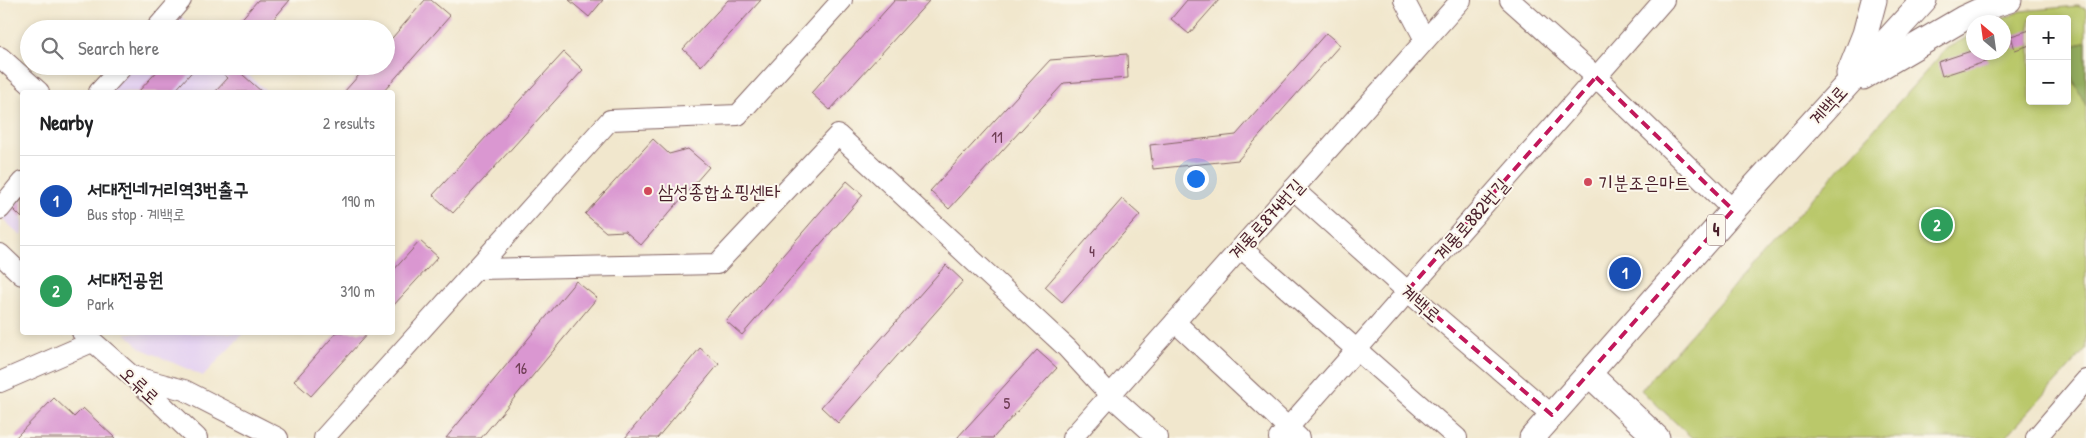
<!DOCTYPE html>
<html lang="en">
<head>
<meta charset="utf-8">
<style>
  :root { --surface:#fff; --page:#f6f6f6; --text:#202124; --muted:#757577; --line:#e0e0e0; --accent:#d1495b }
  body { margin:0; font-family:"Patrick Hand","Poor Story",sans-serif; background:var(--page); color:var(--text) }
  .controls { position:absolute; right:15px; top:15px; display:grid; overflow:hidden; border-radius:5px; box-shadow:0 2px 8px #0003 }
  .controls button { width:45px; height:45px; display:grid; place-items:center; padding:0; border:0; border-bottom:1px solid var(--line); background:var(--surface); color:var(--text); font:25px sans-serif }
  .compass { position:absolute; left:1966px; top:15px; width:45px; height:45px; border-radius:50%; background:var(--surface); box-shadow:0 2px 8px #0003; rotate:331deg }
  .you { position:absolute; left:1195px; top:178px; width:18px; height:18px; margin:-12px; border:4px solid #fff; border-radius:50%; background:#1a73e8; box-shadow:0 0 0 8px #1a73e833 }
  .badge { display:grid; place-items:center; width:32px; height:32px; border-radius:50%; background:var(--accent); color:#fff; font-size:16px; font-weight:700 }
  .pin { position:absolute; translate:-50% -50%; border:2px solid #fff; box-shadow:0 1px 5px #0006 }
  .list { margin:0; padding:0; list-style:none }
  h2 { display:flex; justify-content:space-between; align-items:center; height:65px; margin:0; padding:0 20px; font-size:21px }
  h2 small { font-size:16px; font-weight:400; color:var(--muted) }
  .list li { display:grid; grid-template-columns:32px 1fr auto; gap:15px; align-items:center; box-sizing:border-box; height:90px; padding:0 20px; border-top:1px solid var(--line) }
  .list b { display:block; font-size:19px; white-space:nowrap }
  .list p { margin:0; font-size:16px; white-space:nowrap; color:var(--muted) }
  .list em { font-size:16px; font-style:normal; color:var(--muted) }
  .icon { flex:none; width:28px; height:28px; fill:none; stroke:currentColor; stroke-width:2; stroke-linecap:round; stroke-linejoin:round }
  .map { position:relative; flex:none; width:2086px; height:438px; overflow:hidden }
  .search { position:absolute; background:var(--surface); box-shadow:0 2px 8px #0003; left:20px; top:20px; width:375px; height:55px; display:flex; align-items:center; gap:12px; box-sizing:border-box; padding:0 18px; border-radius:28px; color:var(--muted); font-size:19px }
  .panel { position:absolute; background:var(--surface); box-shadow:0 2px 8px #0003; left:20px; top:90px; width:375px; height:245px; border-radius:5px }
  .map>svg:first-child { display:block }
</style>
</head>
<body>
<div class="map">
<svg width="2086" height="438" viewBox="0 0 2086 438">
  <rect width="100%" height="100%" fill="#fbf7ec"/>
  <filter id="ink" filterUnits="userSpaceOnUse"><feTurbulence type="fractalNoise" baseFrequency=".02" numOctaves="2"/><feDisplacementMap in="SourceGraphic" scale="10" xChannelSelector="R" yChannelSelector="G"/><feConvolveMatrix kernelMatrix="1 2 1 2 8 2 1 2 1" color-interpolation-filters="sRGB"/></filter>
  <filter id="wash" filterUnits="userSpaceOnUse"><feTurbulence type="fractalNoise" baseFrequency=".0096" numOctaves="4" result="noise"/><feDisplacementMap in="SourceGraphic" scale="20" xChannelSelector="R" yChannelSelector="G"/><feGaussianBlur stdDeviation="1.12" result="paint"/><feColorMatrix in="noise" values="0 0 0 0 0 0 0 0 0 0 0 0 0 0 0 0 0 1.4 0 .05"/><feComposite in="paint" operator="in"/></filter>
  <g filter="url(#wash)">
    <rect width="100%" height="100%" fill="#f1e7cd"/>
    <g fill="#e5d3f1">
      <path d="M176 12 195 29H162Z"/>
      <path d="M130 66H238L268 92H108Z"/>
      <path d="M22 194V237L2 218Z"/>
      <path d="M125 333H244L203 376 142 349Z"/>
    </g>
    <path fill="#bac86a" stroke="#82744a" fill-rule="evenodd" d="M2077 6 2086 9V349L2005 438H1692L1641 390 1947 48 1973 34 1974 52H2004V22H1996L2021 11ZM2030 19H2067V101H2030Z"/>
    <path fill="#93ac5e" stroke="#6e6644" d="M2086 41V106L2067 67V49Z"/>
    <g id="blocks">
      <g fill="#da97d1">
        <path d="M258 0H290L265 29H244L238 23Z"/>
        <path d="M425 0H431L450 16 383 92H344L367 66H386V45Z"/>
        <path d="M569 0H603L589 17Z"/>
        <path d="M728 0H761L701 66 683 49Z"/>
        <path d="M895 0 929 1 830 110 811 93Z"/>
        <path d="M1187 0H1219L1189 34 1171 19Z"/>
        <path d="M2030 30V45L2015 50 2011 36Z"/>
        <path d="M1326 33 1340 45 1238 160 1153 169 1150 145 1236 135Z"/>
        <path d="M1974 50V52H1985L1988 61 1942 76 1938 62Z"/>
        <path d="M564 52 583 70 453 213 433 195Z"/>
        <path d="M1127 54 1128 78 1064 83 949 209 930 191 1050 60Z"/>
        <path d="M162 66H197L174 92H138Z"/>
        <path d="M215 66H233L262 92H215L228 78Z"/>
        <path d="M653 139 669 154 688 149 709 167 641 245 625 231 606 232 585 214Z"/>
        <path d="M847 181 863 195 742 335 726 321Z"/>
        <path d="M22 199V218L13 209Z"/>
        <path d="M1122 199 1140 215 1062 302 1045 287Z"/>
        <path d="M420 241 438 257 392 307V272Z"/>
        <path d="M946 265 963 281 838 423 821 407Z"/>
        <path d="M576 281 597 298 481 438H446Z"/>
        <path d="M337 332H369L311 396 294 381Z"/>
        <path d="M700 348 719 364 657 438H625Z"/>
        <path d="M1037 350 1057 368 993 438H957Z"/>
        <path d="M54 398 74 417 83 408 115 438H15Z"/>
      </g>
    </g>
  </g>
  <g filter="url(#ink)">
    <use href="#blocks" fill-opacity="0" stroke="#846564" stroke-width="1"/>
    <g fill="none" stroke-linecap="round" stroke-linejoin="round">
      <defs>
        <g id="minor">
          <path d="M1404 0 1425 40"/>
          <path d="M1510 0 1596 77 1733 210"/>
          <path d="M156 29 181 0"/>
          <path d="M0 57 39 92"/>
          <path d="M99 92 123 66"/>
          <path d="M1293 189 1407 291 1552 415"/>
          <path d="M0 209 22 182"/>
          <path d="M1241 248 1457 438"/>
          <path d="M0 254 22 275"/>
          <path d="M477 269 717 264 838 135 1067 348 1110 395 1158 438"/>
          <path d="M1175 322 1299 438"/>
          <path d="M82 332 132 376 197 438"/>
          <path d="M132 376 184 390 278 438"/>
          <path d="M0 382 92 342"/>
          <path d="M324 438 610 120 738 115 842 0"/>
          <path d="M1072 438 1461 0"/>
          <path d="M1279 438 1664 0"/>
          <path d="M2036 438 2086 380"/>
        </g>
        <g id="major">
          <path d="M1849 74 1865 34 1874 0"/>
          <path d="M1863 77 1964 18 1990 6 2009 0"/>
          <path d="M1589 374 1657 438"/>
          <path d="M1532 438 1733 210 1924 0"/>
        </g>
      </defs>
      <use href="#minor" stroke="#846564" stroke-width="22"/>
      <use href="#major" stroke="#846564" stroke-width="27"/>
      <use href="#minor" stroke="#fff" stroke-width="20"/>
      <use href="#major" stroke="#fff" stroke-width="25"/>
    </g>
  </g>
  <path fill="none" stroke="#c2185b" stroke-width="4" stroke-dasharray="10 6" stroke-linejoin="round" d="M1596 77 1733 210 1552 415 1407 291Z"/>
  <g fill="#d1495b" stroke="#fbf7ec" stroke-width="2">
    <circle cx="1588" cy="182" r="5"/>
    <circle cx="648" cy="191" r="5"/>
  </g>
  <g text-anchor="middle" stroke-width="4" stroke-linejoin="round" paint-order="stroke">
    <g font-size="16" fill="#6e3d54">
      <text x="997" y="143">11</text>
      <text x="1092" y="257">4</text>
      <text x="521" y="374">16</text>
      <text x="1007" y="409">5</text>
    </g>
    <rect fill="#fbf7ec" stroke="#7f6065" stroke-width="1" x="1707" y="214.5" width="18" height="31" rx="4"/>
    <g font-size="18" font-weight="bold" fill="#4a1f2b">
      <text x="1716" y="236">4</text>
    </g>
    <g font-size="19" fill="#4a1f2b" stroke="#fbf7ec">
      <text transform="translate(1828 105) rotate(-48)" y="7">계백로</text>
      <text transform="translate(1266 219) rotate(-48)" y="7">계룡로874번길</text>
      <text transform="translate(1471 219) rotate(-49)" y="7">계룡로882번길</text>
      <text transform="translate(1421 303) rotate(41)" y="7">계백로</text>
      <text transform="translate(140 385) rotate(43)" y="7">오류로</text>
    </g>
    <g font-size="19" fill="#4a1f2b" stroke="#fbf7ec" text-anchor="start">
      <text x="1598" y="189">기분조은마트</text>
      <text x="658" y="198">삼성종합쇼핑센타</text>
    </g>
  </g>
</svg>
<div class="controls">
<button>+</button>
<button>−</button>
</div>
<svg class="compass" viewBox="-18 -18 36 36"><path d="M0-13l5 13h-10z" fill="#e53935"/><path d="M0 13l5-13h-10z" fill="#757577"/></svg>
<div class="you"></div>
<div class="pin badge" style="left:1625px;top:273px;background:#1a4fb4">1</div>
<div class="pin badge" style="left:1937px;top:225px;background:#2e9e5b">2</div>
<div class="search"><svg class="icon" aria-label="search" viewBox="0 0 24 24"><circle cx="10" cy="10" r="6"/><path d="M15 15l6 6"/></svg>Search here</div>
<section class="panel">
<h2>Nearby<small>2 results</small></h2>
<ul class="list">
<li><span class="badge" style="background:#1a4fb4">1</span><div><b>서대전네거리역3번출구</b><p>Bus stop · 계백로</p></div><em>190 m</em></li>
<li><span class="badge" style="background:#2e9e5b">2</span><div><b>서대전공원</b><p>Park</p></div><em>310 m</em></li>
</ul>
</section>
</div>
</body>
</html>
